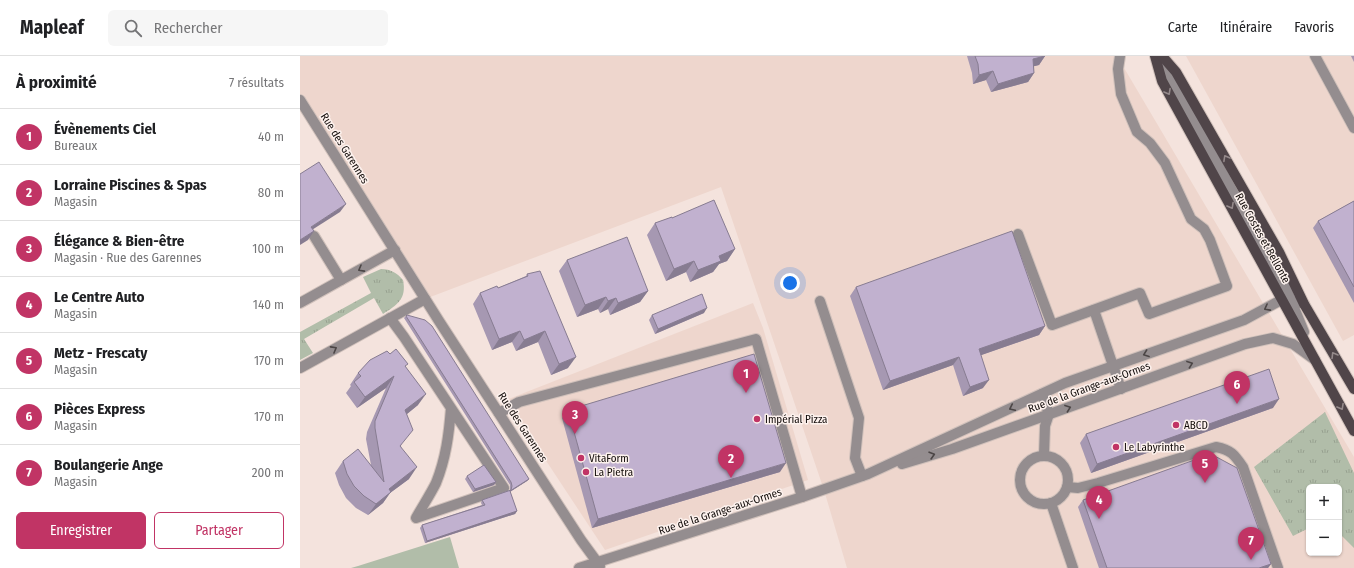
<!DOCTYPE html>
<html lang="fr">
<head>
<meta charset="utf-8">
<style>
  :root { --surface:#fff; --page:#f6f6f6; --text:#202124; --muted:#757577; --line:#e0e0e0; --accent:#c13465 }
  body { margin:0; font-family:"Fira Sans Condensed",sans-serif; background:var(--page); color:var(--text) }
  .controls { position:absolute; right:12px; bottom:12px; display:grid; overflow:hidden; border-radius:6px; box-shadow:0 1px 3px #0004 }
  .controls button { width:36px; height:36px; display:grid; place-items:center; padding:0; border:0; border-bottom:1px solid var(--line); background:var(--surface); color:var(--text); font:20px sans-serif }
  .you { position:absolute; left:490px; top:227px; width:14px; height:14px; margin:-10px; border:3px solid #fff; border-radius:50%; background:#1a73e8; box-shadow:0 0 0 6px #1a73e833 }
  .badge { display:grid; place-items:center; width:26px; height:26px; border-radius:50%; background:var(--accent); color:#fff; font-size:13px; font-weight:700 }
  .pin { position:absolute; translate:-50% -33px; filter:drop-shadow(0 1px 2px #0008) }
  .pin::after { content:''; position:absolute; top:21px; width:14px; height:12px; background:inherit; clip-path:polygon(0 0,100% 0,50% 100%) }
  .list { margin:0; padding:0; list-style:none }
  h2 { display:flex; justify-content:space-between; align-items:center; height:52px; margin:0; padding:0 16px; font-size:17px }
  h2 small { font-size:13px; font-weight:400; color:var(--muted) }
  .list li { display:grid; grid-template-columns:26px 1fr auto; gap:12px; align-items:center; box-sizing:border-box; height:56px; padding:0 16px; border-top:1px solid var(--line) }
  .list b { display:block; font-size:15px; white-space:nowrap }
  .list p { margin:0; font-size:13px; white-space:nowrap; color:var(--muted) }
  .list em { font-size:13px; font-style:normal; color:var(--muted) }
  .actions { display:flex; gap:8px; padding:12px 16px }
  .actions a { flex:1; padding:9px 0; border:1px solid var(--accent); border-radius:6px; text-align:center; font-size:14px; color:var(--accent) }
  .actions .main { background:var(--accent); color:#fff }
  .icon { flex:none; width:22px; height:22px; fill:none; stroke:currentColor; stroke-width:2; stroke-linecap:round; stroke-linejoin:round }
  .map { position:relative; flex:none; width:1054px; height:512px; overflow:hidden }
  header { display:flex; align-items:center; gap:24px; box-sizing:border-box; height:56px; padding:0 20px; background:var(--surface); border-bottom:1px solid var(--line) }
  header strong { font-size:19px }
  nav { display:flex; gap:22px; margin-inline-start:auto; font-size:14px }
  .search { width:280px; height:36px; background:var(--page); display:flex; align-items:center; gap:10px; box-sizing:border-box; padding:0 14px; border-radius:6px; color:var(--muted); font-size:15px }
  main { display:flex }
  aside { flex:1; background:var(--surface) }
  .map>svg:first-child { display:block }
</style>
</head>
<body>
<header>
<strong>Mapleaf</strong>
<div class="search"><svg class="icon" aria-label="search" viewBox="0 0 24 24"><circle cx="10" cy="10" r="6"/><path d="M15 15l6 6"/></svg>Rechercher</div>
<nav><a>Carte</a><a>Itinéraire</a><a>Favoris</a></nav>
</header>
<main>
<aside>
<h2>À proximité<small>7 résultats</small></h2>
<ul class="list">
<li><span class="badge">1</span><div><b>Évènements Ciel</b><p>Bureaux</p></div><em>40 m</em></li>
<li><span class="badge">2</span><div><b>Lorraine Piscines &amp; Spas</b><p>Magasin</p></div><em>80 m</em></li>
<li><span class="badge">3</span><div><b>Élégance &amp; Bien-être</b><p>Magasin · Rue des Garennes</p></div><em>100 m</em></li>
<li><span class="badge">4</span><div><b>Le Centre Auto</b><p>Magasin</p></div><em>140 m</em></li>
<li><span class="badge">5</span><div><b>Metz - Frescaty</b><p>Magasin</p></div><em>170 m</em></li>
<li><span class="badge">6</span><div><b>Pièces Express</b><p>Magasin</p></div><em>170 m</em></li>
<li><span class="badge">7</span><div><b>Boulangerie Ange</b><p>Magasin</p></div><em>200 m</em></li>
</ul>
<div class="actions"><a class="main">Enregistrer</a><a>Partager</a></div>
</aside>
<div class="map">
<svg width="1054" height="512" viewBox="0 0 1054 512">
  <defs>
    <pattern id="grass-tufts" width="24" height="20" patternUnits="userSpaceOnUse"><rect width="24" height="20" fill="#b1bda9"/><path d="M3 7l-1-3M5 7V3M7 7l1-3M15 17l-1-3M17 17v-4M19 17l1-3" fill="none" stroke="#97a190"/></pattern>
  </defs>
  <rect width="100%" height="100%" fill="#f4e3dd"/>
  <g fill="#eed6cd" fill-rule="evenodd">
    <path d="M0 0H817L1054 401V512H547L524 434 421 131 125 243 0 44ZM1009 431H1039V497H1009Z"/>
    <path d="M886 0H1054V279L1043 285Z"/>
    <path d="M453 247 463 272 508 424 305 494 206 344Z"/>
  </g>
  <g fill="url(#grass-tufts)">
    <path d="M81 213C91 213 97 217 103 224 107 243 97 249 83 258L74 242 4 283 13 297 0 304V276L71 237 63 221Z"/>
    <path d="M1025 356 1054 417V492L1039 477V431H1009V472L993 480 954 411Z"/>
  </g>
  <path fill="#b1bda9" d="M150 481 159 512H51L58 510Z"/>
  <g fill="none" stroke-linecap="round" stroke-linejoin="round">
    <defs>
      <g id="minor">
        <path d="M858 0 986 232 1004 276"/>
        <path d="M1015 0 1054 72"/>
        <path d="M0 44 139 265 281 484 300 510"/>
        <path d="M718 178 752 269 840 237 849 258 927 230 910 184 904 173 891 163 865 107 850 87 837 76 821 38 818 13 820 0"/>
        <path d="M14 180 41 224"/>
        <path d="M520 245 559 362 555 402 562 420"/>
        <path d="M0 247 95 194"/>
        <path d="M794 254 821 333"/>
        <path d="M90 262 104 281 204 432 116 462C122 451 130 439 136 427 146 402 149 378 151 352"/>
        <path d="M0 312 125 243"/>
        <path d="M742 338 749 358 745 370 744 399"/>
        <path d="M199 357 219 346 456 283 502 441"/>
        <circle cx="744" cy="424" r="24"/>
        <path d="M602 408 652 393 945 288 973 282 993 288 1015 304"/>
        <path d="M767 431 778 432 798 427 916 391C931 394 934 398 943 411L978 512"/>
        <path d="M751 447 773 512"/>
        <path d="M279 512 502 441 568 418 765 327 944 264 983 243 1004 248"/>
      </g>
      <g id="major">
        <path d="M855 0 862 25 1054 375"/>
        <path d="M862 0 876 16 979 196 1004 248 1054 333"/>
      </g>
    </defs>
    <use href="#minor" stroke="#d0c1bb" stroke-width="12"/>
    <use href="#major" stroke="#d0c1bb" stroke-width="12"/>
    <use href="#minor" stroke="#948d8f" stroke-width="10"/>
    <use href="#major" stroke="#504549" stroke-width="10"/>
  </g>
  <g fill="#a698b2">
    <path d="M667 0H745L739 9 734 10V17L728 26 691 36 686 24 673 28 672 17Z"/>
    <path d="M1051 0H1054V6Z"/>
    <path d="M1054 145V247L1013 172 1018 165Z"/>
    <path d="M372 162 435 193 427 205 419 208 413 216 390 226 386 216 366 225 347 179 355 167Z"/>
    <path d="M267 204 348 235 340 246 310 259 308 253 300 257 298 253 277 261 259 215Z"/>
    <path d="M227 218 268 312 251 319 238 286 216 295 212 286 192 294 173 248 180 237 198 232 226 220Z"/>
    <path d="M556 231 745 270 739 279 681 299 683 332 663 340 653 309 583 334 550 240Z"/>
    <path d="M404 257 355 278 349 264 352 259Z"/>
    <path d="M106 260 229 423 227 425 210 436 217 455 215 458 125 487 120 472 122 469 182 449 181 447 182 444 210 434V429L104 262Z"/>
    <path d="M90 298 106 311 118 349 107 358 101 390 109 423 90 437 83 447 68 459 56 452 46 442 39 429 35 417 43 405 71 409 66 383 67 376 86 332 57 352 46 337 51 330 50 329 58 317Z"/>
    <path d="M973 352 791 417 780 387 786 378Z"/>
    <path d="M268 354 480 416 292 472 262 362Z"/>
    <path d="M167 420 196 426 194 429 173 436 165 423Z"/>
    <path d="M783 444 971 508 968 512H799L778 451Z"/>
  </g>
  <g fill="#877c91">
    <path d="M745 0 739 9 727 12 733 3Z"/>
    <path d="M693 15 686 24 673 28 679 19Z"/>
    <path d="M734 17 728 26 691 36 698 28Z"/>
    <path d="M46 148 40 156 4 179 11 171Z"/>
    <path d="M14 175 8 184 0 189V184Z"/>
    <path d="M435 193 427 205 419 208 413 216 390 226 398 214 419 200Z"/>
    <path d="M394 205 386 216 366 225 374 213Z"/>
    <path d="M348 235 340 246 310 259 318 247Z"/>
    <path d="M306 241 298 253 277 261 285 249Z"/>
    <path d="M316 242 308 253 300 257 308 245Z"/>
    <path d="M407 252 404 257 355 278 358 273Z"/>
    <path d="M745 270 739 279 673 302 679 293Z"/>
    <path d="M220 275 212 286 192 294 199 283Z"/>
    <path d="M245 275 238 286 216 295 224 284Z"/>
    <path d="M276 301 268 312 251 319 259 308Z"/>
    <path d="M659 301 653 309 583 334 590 325Z"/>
    <path d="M94 320 86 332 57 352 65 341Z"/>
    <path d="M689 324 683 332 663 340 670 331Z"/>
    <path d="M126 338 118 349 97 366 105 354Z"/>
    <path d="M979 343 973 352 791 417 797 408Z"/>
    <path d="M486 407 480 416 292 472 298 463Z"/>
    <path d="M117 411 109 423 90 437 83 447 68 459 76 448 89 433Z"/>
    <path d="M229 423 227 425 208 437 210 435Z"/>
    <path d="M196 426 194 429 173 436 175 433Z"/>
    <path d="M217 455 215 458 125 487 127 485Z"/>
    <path d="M971 508 968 512H959Z"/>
  </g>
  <g fill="#c1b1cf" stroke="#877c91">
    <path d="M675 0H745L733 3 734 17 698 28 693 15 679 19 678 8Z"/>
    <path d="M19 106 46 148 11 171 14 175 0 184V118Z"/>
    <path d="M414 144 435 193 419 200 421 205 398 214 394 205 374 213 355 167 372 161V162Z"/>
    <path d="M1054 145V231L1018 165Z"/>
    <path d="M712 175 745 270 679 293 689 324 670 331 659 301 590 325 556 231Z"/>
    <path d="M327 181 348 235 318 247 316 242 308 245 306 241 285 249 267 204Z"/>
    <path d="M240 215 276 301 259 308 245 275 224 284 220 275 199 283 180 237 197 230 198 232 228 220 227 218Z"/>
    <path d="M402 238 407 252 358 273 352 259Z"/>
    <path d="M107 259 125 264 132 270 229 423 210 435 217 455 127 485 122 469 185 449 182 444 211 434 212 430 211 426 106 260Z"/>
    <path d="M96 293 108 308 105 310 126 338 105 354 113 374 100 390 117 411 89 433 91 436 76 448 64 440 54 430 47 418 43 405 58 393 84 426 75 372V365L94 320 65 341 54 326 61 320 58 317 70 304 87 295 90 298Z"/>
    <path d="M454 298 486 407 298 463 268 354Z"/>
    <path d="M969 313 979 343 797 408 786 378Z"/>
    <path d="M911 398 937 412 971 508 959 512H807L783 444Z"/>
    <path d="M184 409 196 426 175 433 167 420Z"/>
  </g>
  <defs><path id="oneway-chevron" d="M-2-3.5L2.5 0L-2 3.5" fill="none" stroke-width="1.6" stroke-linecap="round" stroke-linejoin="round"/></defs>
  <g stroke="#958a8b">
    <use href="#oneway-chevron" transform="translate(868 36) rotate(61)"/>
    <use href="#oneway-chevron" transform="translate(926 102) rotate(-119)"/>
    <use href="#oneway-chevron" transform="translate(931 150) rotate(61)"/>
    <use href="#oneway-chevron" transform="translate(1034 299) rotate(-121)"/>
    <use href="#oneway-chevron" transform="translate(1041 351) rotate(61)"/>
  </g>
  <g stroke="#4c4646">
    <use href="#oneway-chevron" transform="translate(61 213) rotate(151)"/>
    <use href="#oneway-chevron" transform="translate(967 252) rotate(152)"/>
    <use href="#oneway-chevron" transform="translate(34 293) rotate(-29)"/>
    <use href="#oneway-chevron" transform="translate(846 298) rotate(160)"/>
    <use href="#oneway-chevron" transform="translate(890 308) rotate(-20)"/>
    <use href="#oneway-chevron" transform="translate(712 352) rotate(155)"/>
    <use href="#oneway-chevron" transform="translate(768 352) rotate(-20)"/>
    <use href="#oneway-chevron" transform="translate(632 399) rotate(-16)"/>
  </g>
  <g fill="#c13465" stroke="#fdf2ee" stroke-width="1.5">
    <circle cx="457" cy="363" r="4"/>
    <circle cx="876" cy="369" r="4"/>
    <circle cx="816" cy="391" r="4"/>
    <circle cx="281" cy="402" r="4"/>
    <circle cx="286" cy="416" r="4"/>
  </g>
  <g text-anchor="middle" stroke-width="3" stroke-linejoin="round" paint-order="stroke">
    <g font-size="11" fill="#120c0a" stroke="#fdf2ee">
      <text transform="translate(45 92) rotate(58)" y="4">Rue des Garennes</text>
      <text transform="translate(963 182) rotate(61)" y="4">Rue Costes et Bellonte</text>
      <text transform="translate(789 331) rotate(-20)" y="4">Rue de la Grange-aux-Ormes</text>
      <text transform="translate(223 371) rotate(57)" y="4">Rue des Garennes</text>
      <text transform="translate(420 455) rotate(-18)" y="4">Rue de la Grange-aux-Ormes</text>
    </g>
    <g font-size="11" fill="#120c0a" stroke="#fdf2ee" text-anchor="start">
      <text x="465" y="367">Impérial Pizza</text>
      <text x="884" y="373">ABCD</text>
      <text x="824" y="395">Le Labyrinthe</text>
      <text x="289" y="406">VitaForm</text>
      <text x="294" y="420">La Pietra</text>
    </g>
  </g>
</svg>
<div class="controls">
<button>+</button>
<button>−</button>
</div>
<div class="you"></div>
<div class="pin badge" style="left:446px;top:337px">1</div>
<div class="pin badge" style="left:431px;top:422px">2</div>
<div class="pin badge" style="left:275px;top:378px">3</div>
<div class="pin badge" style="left:799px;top:463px">4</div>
<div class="pin badge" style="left:905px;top:427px">5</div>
<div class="pin badge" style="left:937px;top:348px">6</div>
<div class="pin badge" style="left:951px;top:504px">7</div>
</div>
</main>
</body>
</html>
